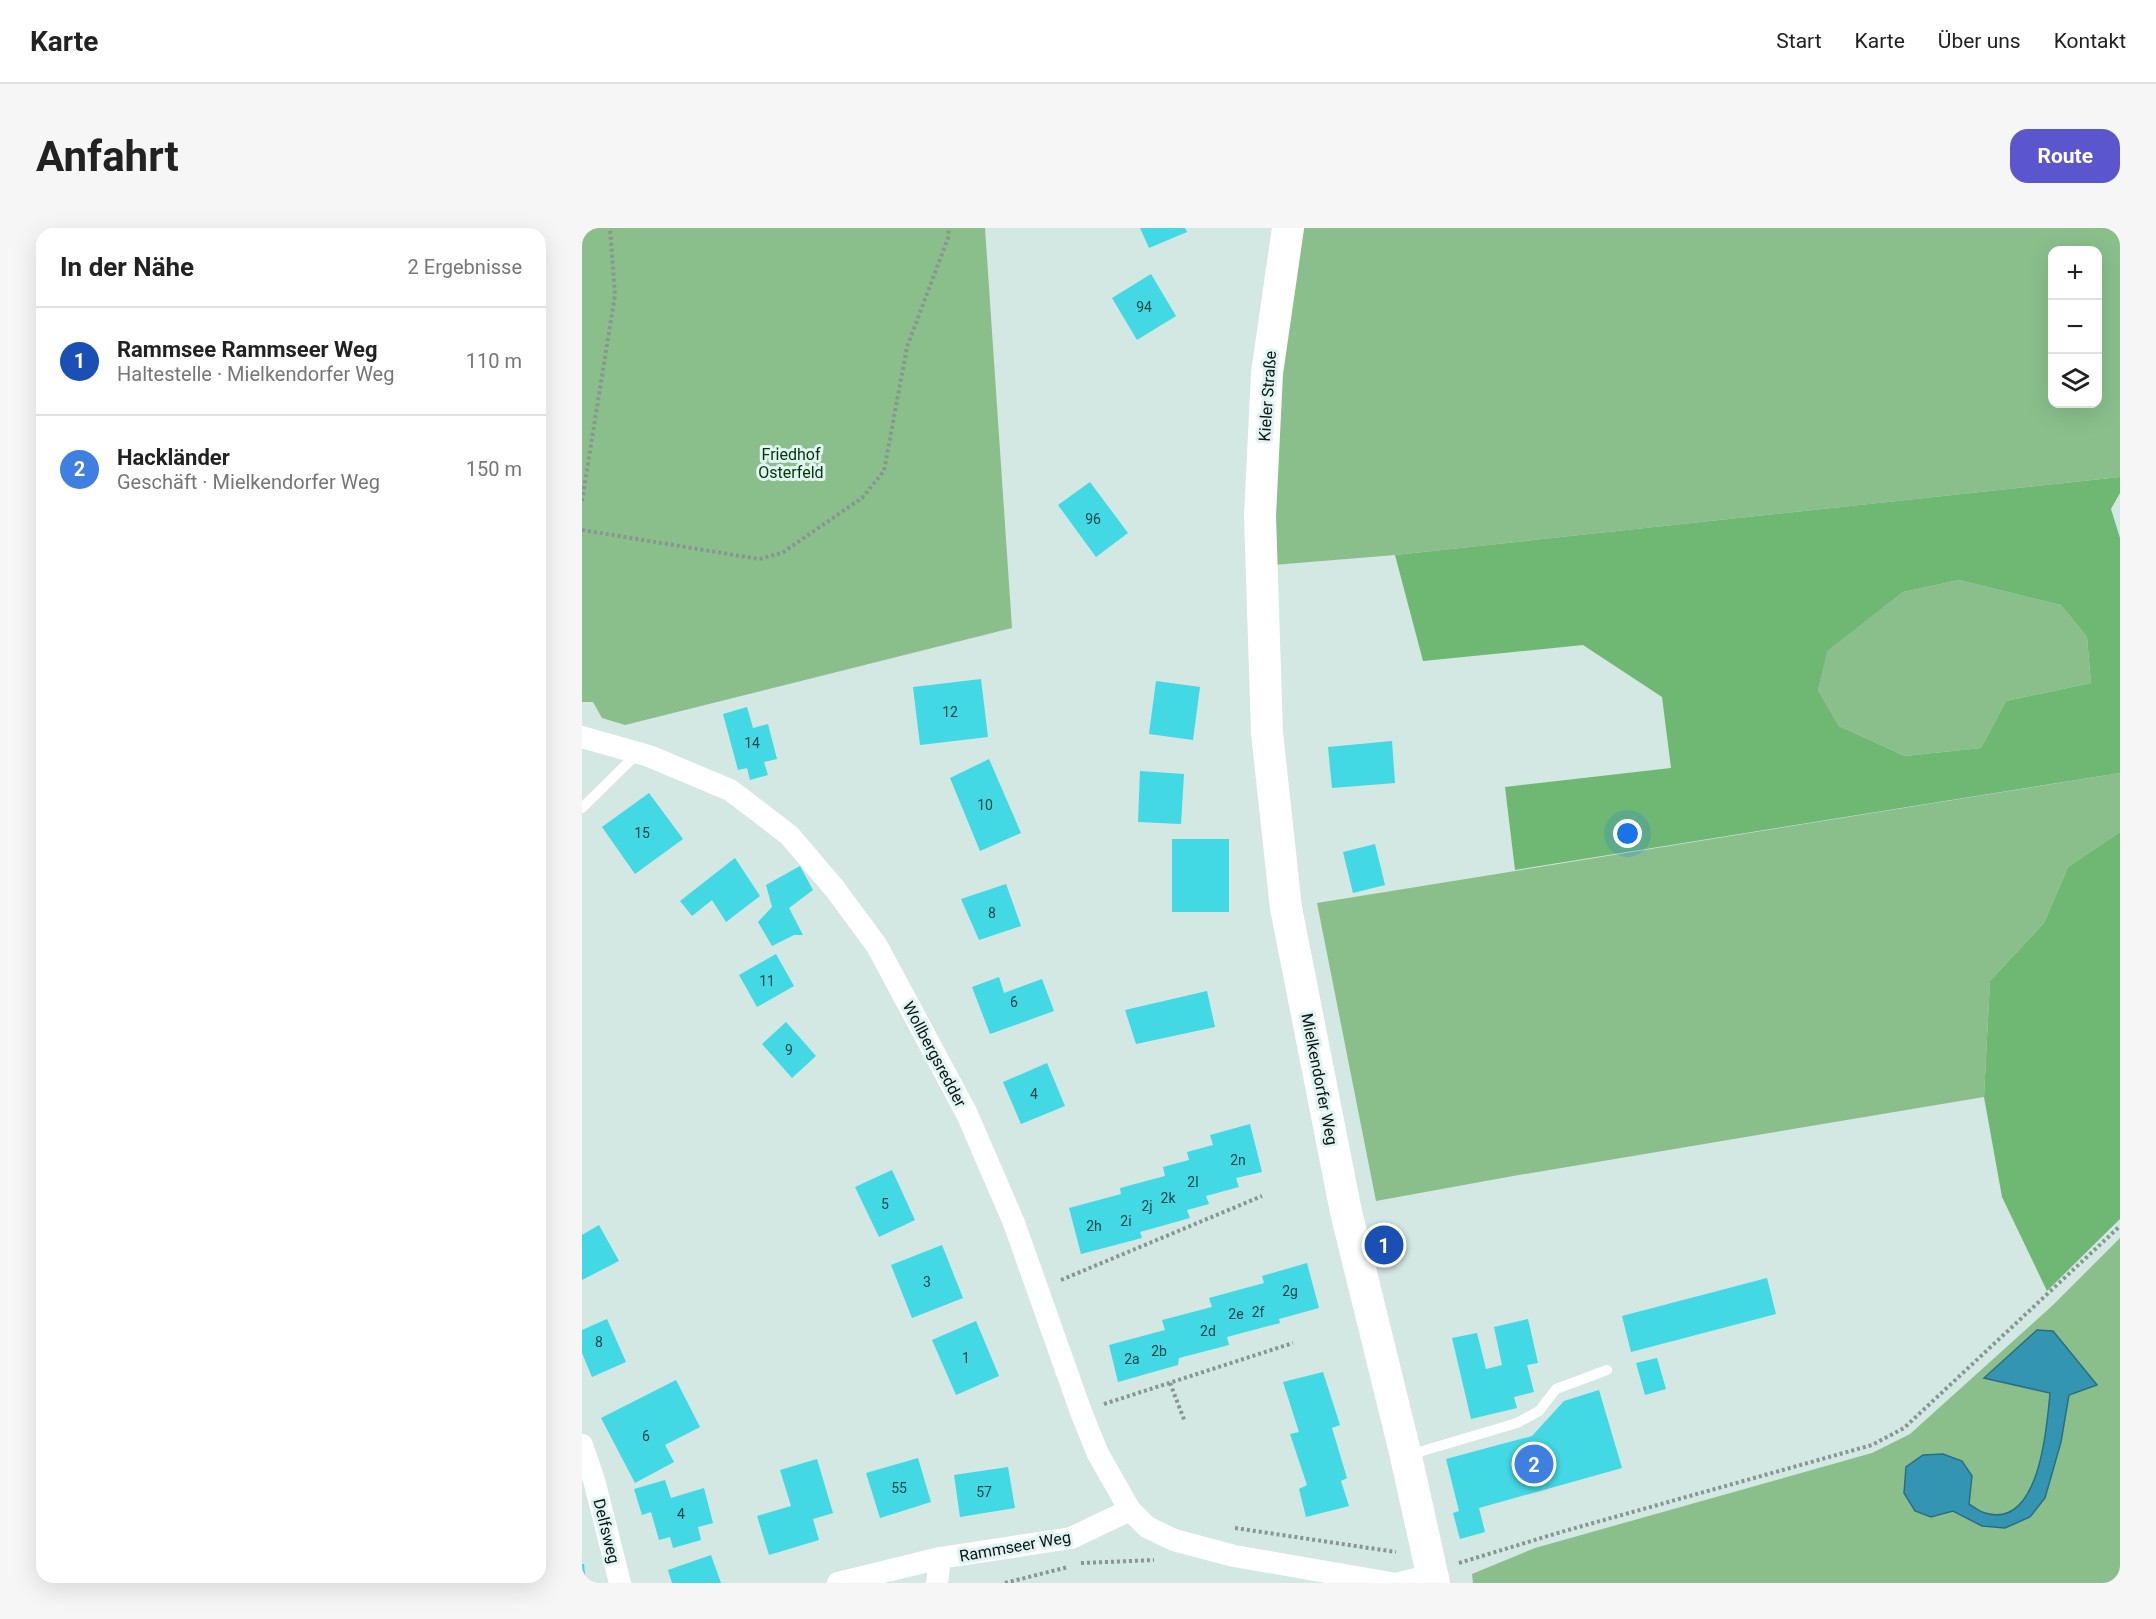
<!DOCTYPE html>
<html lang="de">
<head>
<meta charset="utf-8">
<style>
  :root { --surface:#fff; --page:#f6f6f6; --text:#222; --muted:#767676; --line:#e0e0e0; --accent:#5b56ce }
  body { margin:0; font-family:Roboto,sans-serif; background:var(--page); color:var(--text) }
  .controls { position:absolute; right:18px; top:18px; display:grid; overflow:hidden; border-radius:12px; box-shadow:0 6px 24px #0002 }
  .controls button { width:54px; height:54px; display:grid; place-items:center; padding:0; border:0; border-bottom:2px solid var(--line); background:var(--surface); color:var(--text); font:30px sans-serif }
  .you { position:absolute; left:1046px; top:606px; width:21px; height:21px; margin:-15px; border:4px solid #fff; border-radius:50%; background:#1a73e8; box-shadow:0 0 0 9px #1a73e833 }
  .badge { display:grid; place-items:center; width:39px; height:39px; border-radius:50%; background:var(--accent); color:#fff; font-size:20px; font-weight:700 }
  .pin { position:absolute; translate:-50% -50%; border:3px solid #fff; box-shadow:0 2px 6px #0006 }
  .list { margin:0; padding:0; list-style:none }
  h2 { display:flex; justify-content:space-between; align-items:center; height:78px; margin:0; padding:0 24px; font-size:26px }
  h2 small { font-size:20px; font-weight:400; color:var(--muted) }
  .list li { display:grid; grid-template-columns:39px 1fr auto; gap:18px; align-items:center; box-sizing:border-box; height:108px; padding:0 24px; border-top:2px solid var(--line) }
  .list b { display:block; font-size:22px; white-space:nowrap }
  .list p { margin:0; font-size:20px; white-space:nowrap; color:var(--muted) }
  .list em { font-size:20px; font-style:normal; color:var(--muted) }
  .icon { flex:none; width:33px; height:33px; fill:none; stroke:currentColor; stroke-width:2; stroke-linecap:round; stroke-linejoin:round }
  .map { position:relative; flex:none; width:1538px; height:1355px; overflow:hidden; border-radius:18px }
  header { display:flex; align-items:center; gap:36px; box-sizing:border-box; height:84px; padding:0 30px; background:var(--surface); border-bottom:2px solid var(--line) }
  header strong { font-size:28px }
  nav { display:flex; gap:33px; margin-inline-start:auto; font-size:21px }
  .intro { display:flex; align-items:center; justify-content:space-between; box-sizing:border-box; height:144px; padding:0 36px }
  h1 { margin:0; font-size:42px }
  .button { padding:15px 27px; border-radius:18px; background:var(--accent); color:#fff; font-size:21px; font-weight:700 }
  main { display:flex; gap:36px; padding:0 36px }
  aside { flex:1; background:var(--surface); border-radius:18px; box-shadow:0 6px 24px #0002 }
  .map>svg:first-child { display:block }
</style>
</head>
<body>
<header>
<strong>Karte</strong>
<nav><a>Start</a><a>Karte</a><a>Über uns</a><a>Kontakt</a></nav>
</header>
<div class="intro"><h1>Anfahrt</h1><a class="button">Route</a></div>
<main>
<aside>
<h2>In der Nähe<small>2 Ergebnisse</small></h2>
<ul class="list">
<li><span class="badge" style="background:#1a4fb4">1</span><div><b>Rammsee Rammseer Weg</b><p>Haltestelle · Mielkendorfer Weg</p></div><em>110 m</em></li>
<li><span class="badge" style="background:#3f7fe0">2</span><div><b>Hackländer</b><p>Geschäft · Mielkendorfer Weg</p></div><em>150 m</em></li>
</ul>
</aside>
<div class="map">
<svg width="1538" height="1355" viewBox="0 0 1538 1355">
  <rect width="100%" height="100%" fill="#d3e7e3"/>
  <g fill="#8abf8c" fill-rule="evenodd">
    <path d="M0 0H403L430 400 43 497 20 490 11 474H0Z"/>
    <path d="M706 0H1538V249L813 327 680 338ZM1470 22H1516V176H1470Z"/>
    <path d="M1377 352 1479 377 1505 409 1509 455 1424 473 1399 520 1323 528 1257 498 1236 462 1244 423 1321 364Z"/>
    <path d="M1538 545V604L1486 639 1462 695 1408 753 1402 869 931 948 794 973 735 675Z"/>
    <path d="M1538 1010V1355H891L890 1346 953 1320 1290 1225 1328 1206 1471 1077ZM1402 1149 1487 1167 1479 1214 1463 1270 1400 1298 1371 1283 1387 1276C1392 1279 1397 1283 1403 1285 1458 1303 1465 1198 1468 1165Z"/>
  </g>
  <g fill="#6eb873" fill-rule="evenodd">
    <path d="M1538 249V265L1529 281 1538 310V545L933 642 923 559 1089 540 1080 469 1001 417 841 433 813 327ZM1377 352 1479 377 1505 409 1509 455 1424 473 1399 520 1323 528 1257 498 1236 462 1245 423 1321 364Z"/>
    <path d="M1538 604V991L1465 1063 1420 969 1402 869 1408 753 1462 695 1486 639Z"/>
  </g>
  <path fill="#3495b3" stroke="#296f83" stroke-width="1.5" d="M1455 1102 1471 1103 1515 1157 1487 1167 1479 1214 1463 1270 1448 1289 1423 1300 1400 1298 1371 1283 1349 1289 1333 1283 1322 1265 1324 1239 1341 1227 1361 1226 1380 1233 1390 1248 1387 1276C1392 1279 1398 1284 1403 1285 1458 1302 1465 1198 1468 1165L1402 1150Z"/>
  <g fill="#42d8e4">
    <path d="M558 0H603L605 4 567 20Z"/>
    <path d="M569 46 594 88 555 112 530 70Z"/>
    <path d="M508 254 546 305 514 329 476 277Z"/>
    <path d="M399 451 406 509 338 517 331 459Z"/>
    <path d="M574 453 618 459 611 512 567 506Z"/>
    <path d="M165 479 171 500 186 496 195 531 182 534 186 547 168 552 165 540 156 542 141 486Z"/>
    <path d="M810 513 813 555 750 560 746 519Z"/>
    <path d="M407 531 439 605 398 623 368 550Z"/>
    <path d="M558 543 602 546 599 596 556 594Z"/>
    <path d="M67 565 101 611 53 646 20 599Z"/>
    <rect x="590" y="611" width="57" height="73"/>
    <path d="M793 616 803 657 771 665 761 624Z"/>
    <path d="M153 630 178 668 144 694 130 672 110 688 98 673Z"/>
    <path d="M218 638 231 662 207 680 221 707H212L190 718 176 694 190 679 184 657Z"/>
    <path d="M424 656 439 698 397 712 379 671Z"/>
    <path d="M194 726 212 758 175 779 157 747Z"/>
    <path d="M417 749 422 765 460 751 472 783 408 806 390 759Z"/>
    <path d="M625 763 633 799 554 816 543 782Z"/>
    <path d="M204 794 234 828 210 850 180 816Z"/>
    <path d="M465 835 483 878 439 896 421 854Z"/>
    <path d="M668 896 680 944 654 950 657 959 624 968 627 976 605 982 608 990 558 1004 560 1010 499 1026 487 980 539 966 538 960 583 948 581 939 607 932 605 924 631 917 628 907Z"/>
    <path d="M310 942 333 992 297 1009 273 959Z"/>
    <path d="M17 997 37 1033 0 1052V1007Z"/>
    <path d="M360 1017 381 1070 330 1090 309 1037Z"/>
    <path d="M725 1035 737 1080 697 1091 698 1095 645 1109 647 1117 597 1130 596 1137 536 1154 527 1117 583 1102 580 1092 630 1079 627 1070 682 1055 680 1048Z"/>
    <path d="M1185 1050 1194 1086 1049 1124 1040 1088Z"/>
    <path d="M25 1091 44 1134 10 1149 0 1125V1102Z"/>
    <path d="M946 1091 956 1135 945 1137 952 1164 932 1169 935 1180 889 1191 870 1110 895 1105 904 1141 920 1137 912 1099Z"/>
    <path d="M394 1093 417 1148 374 1167 350 1112Z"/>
    <path d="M1075 1130 1084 1161 1063 1167 1054 1135Z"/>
    <path d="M741 1144 758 1197 750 1200 765 1250 759 1253 767 1278 724 1289 717 1261 725 1257 708 1206 717 1204 701 1154Z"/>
    <path d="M94 1152 118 1199 83 1217 92 1234 53 1255 19 1190Z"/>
    <path d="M1017 1162 1040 1240 897 1280 903 1304 878 1311 871 1285 877 1283 864 1231 950 1208 982 1173Z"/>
    <path d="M336 1230 349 1274 298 1290 284 1245Z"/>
    <path d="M235 1231 251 1285 231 1291 237 1312 187 1327 175 1288 209 1278 198 1242Z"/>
    <path d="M426 1239 433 1280 378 1289 372 1247Z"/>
    <path d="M83 1252 89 1270 122 1260 131 1295 116 1299 119 1312 91 1320 88 1309 77 1312 69 1284 60 1287 52 1261Z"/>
    <path d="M129 1327 139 1355H90L86 1342Z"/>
    <path d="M0 1336H2L4 1355H0Z"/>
  </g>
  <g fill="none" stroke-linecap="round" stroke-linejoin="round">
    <g stroke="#879693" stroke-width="4" stroke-dasharray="3 3" stroke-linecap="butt">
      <path d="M0 273 33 67 28 0"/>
      <path d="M0 302 177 331 200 325 280 270 302 243 325 119 366 10 367 0"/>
      <path d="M479 1052 680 968"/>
      <path d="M588 1155 603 1194"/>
      <path d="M522 1176 711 1115"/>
      <path d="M653 1300 814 1324"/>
      <path d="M499 1335 572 1332"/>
      <path d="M877 1335 979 1304 1290 1217 1322 1200 1538 998"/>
      <path d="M423 1355 486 1339"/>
    </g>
    <g stroke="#fff" stroke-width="10">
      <path d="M0 580 56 525"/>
      <path d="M827 1227 935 1195 957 1183 974 1161 1025 1142"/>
    </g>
    <g stroke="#fff" stroke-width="22">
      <path d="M0 509 67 528 148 562 207 607 253 661 295 718 385 886 432 995 499 1184 516 1226 548 1282 565 1299 592 1312 652 1328 809 1355"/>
      <path d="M0 1217 12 1252 38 1355"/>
      <path d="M256 1355 358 1330 489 1310 548 1282"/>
      <path d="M355 1355 358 1330"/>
      <path d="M818 1355 850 1347"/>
    </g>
    <path stroke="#fff" stroke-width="32" d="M706 0 685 145 678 288 685 505 704 680 764 984 823 1224 852 1355"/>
  </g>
  <g text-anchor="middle" stroke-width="6" stroke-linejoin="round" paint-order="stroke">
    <g font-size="14" fill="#1b4648">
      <text x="562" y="84">94</text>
      <text x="511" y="296">96</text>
      <text x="368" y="489">12</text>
      <text x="170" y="520">14</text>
      <text x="403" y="582">10</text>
      <text x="60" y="610">15</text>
      <text x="410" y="690">8</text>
      <text x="185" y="758">11</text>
      <text x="432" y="779">6</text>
      <text x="207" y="827">9</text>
      <text x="452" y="871">4</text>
      <text x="656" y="937">2n</text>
      <text x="611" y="959">2l</text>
      <text x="586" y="975">2k</text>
      <text x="303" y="981">5</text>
      <text x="565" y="983">2j</text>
      <text x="544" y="998">2i</text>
      <text x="512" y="1003">2h</text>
      <text x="345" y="1059">3</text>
      <text x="708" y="1068">2g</text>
      <text x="676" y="1089">2f</text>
      <text x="654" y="1091">2e</text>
      <text x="626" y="1108">2d</text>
      <text x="17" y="1119">8</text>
      <text x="577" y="1128">2b</text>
      <text x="384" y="1135">1</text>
      <text x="550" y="1136">2a</text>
      <text x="64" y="1213">6</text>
      <text x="317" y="1265">55</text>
      <text x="402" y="1269">57</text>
      <text x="99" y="1291">4</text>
    </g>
    <g font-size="16" fill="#0e1514" stroke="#e0f4f1">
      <text transform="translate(685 168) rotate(-86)" y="6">Kieler Straße</text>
      <text transform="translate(353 826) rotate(62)" y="6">Wollbergsredder</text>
      <text transform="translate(738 851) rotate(79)" y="6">Mielkendorfer Weg</text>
      <text transform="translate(25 1303) rotate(76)" y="6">Delfsweg</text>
      <text transform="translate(433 1318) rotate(-10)" y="6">Rammseer Weg</text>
    </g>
    <g font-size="16" fill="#003608" stroke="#e0f4f1">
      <text x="209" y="232">Friedhof<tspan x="209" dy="18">Osterfeld</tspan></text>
    </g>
  </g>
</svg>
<div class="controls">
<button>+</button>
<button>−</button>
<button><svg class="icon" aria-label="layers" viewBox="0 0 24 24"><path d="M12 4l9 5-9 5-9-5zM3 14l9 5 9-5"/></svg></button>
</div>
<div class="you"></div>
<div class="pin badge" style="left:802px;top:1017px;background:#1a4fb4">1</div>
<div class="pin badge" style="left:952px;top:1236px;background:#3f7fe0">2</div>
</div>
</main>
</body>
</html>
